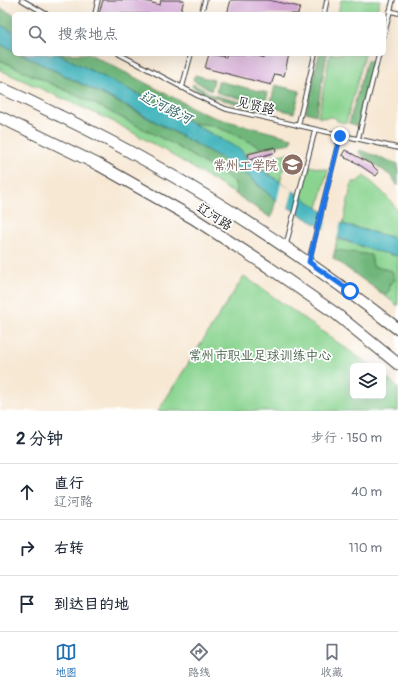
<!DOCTYPE html>
<html lang="zh">
<head>
<meta charset="utf-8">
<style>
  :root { --surface:#fff; --page:#f6f6f7; --text:#1f2937; --muted:#747a83; --line:#e0e1e3; --accent:#1f6fb2 }
  body { margin:0; font-family:Pangolin,"LXGW WenKai TC",sans-serif; background:var(--page); color:var(--text) }
  .controls { position:absolute; right:12px; bottom:12px; display:grid; overflow:hidden; border-radius:6px; box-shadow:0 4px 16px #0002 }
  .controls button { width:36px; height:36px; display:grid; place-items:center; padding:0; border:0; border-bottom:1px solid var(--line); background:var(--surface); color:var(--text); font:20px sans-serif }
  .stop { position:absolute; width:12px; height:12px; margin:-9px; border:3px solid #1a73e8; border-radius:50%; background:#fff }
  .stop.end { background:#1a73e8; border-color:#fff; box-shadow:0 1px 4px #0008 }
  .list { margin:0; padding:0; list-style:none }
  h2 { display:flex; justify-content:space-between; align-items:center; height:52px; margin:0; padding:0 16px; font-size:17px }
  h2 small { font-size:13px; font-weight:400; color:var(--muted) }
  .list li { display:grid; grid-template-columns:26px 1fr auto; gap:12px; align-items:center; box-sizing:border-box; height:56px; padding:0 16px; border-top:1px solid var(--line) }
  .list b { display:block; font-size:15px; white-space:nowrap }
  .list p { margin:0; font-size:13px; white-space:nowrap; color:var(--muted) }
  .list em { font-size:13px; font-style:normal; color:var(--muted) }
  .icon { flex:none; width:22px; height:22px; fill:none; stroke:currentColor; stroke-width:2; stroke-linecap:round; stroke-linejoin:round }
  .map { position:relative; flex:none; width:398px; height:411px; overflow:hidden }
  .search { position:absolute; background:var(--surface); box-shadow:0 4px 16px #0002; left:12px; right:12px; top:12px; height:44px; display:flex; align-items:center; gap:10px; box-sizing:border-box; padding:0 14px; border-radius:6px; color:var(--muted); font-size:15px }
  .sheet { height:220px; background:var(--surface) }
  nav { display:flex; justify-content:space-around; align-items:center; box-sizing:border-box; height:56px; border-top:1px solid var(--line); background:var(--surface); font-size:11px; color:var(--muted) }
  nav a { display:grid; justify-items:center; gap:2px }
  nav .on { color:var(--accent) }
  .map>svg:first-child { display:block }
</style>
</head>
<body>
<div class="map">
<svg width="398" height="411" viewBox="0 0 398 411">
  <rect width="100%" height="100%" fill="#fff"/>
  <filter id="ink" filterUnits="userSpaceOnUse"><feTurbulence type="fractalNoise" baseFrequency=".025" numOctaves="2"/><feDisplacementMap in="SourceGraphic" scale="8" xChannelSelector="R" yChannelSelector="G"/><feConvolveMatrix kernelMatrix="1 2 1 2 8 2 1 2 1" color-interpolation-filters="sRGB"/></filter>
  <filter id="wash" filterUnits="userSpaceOnUse"><feTurbulence type="fractalNoise" baseFrequency=".012" numOctaves="4" result="noise"/><feDisplacementMap in="SourceGraphic" scale="16" xChannelSelector="R" yChannelSelector="G"/><feGaussianBlur stdDeviation="0.9" result="paint"/><feColorMatrix in="noise" values="0 0 0 0 0 0 0 0 0 0 0 0 0 0 0 0 0 1.4 0 .05"/><feComposite in="paint" operator="in"/></filter>
  <g filter="url(#wash)">
    <rect width="100%" height="100%" fill="#f7e8d4"/>
    <g fill="#8ad490" stroke="#537856">
      <path d="M341 0H380L376 14H338Z"/>
      <path d="M330 54H365L346 123 337 121 336 118 329 117 327 118 318 117Z"/>
      <path d="M0 60 95 104 173 144 235 182 237 195 164 150 112 121 0 70Z"/>
      <path d="M192 123 211 125 234 134 262 148 246 153 249 160 241 150Z"/>
      <path d="M288 153 280 182 253 161Z"/>
      <path d="M309 166 328 170 316 216 298 212Z"/>
      <path d="M364 176C375 185 392 199 398 213 398 220 398 231 398 239L343 224 352 182H357Z"/>
      <path d="M337 239 392 255 398 256V306L384 295 389 291 392 271 373 266 371 255 335 250Z"/>
      <path d="M244 276 371 366H353V396H383V375L398 388V411H158Z"/>
    </g>
    <g fill="#6fb67a" stroke="#46694b">
      <path d="M0 8 14 15V32L0 25Z"/>
      <path d="M0 44 14 51V54H21L133 110 214 154 242 170 261 188 276 200 271 218 237 195 235 182 173 144 95 104 0 60Z"/>
      <path d="M58 54H90L203 113 216 118 292 138 291 143 262 148 234 134 211 125 192 123 134 92Z"/>
      <path d="M319 54H327L316 115 306 112Z"/>
      <path d="M367 60 374 62 358 126 349 123Z"/>
      <path d="M195 75 214 80 211 91 193 80Z"/>
      <path d="M218 81 268 93 265 104 221 94 216 92Z"/>
      <path d="M193 84 213 95 265 108 264 111 212 97 192 87Z"/>
      <path d="M275 85 300 91 294 113 270 107Z"/>
      <path d="M360 150 398 164V186L391 176 359 153Z"/>
      <path d="M335 250 371 255 373 266 392 271 395 280 390 283 389 291 384 295 333 258Z"/>
    </g>
    <g fill="#47b6be" stroke="#32696d">
      <path d="M0 25 14 32V51L0 44Z"/>
      <path d="M21 54H58L134 92 241 150 249 161 342 224 398 239V256L375 251 339 238 273 198 242 170 214 154 131 108Z"/>
    </g>
    <g fill="#f7e8d4">
      <path d="M281 183 293 190 288 208 277 201Z"/>
      <path d="M328 213 341 222 337 239 324 231Z"/>
    </g>
    <g id="blocks">
      <g fill="#d7acd7">
        <path d="M103 0H141L160 5 161 0H184L180 14H99Z"/>
        <path d="M231 0H268L300 7 298 14H227Z"/>
        <path d="M209 54 226 57V54H250L265 58 266 54H289L284 76 275 74 271 85 205 68Z"/>
        <path d="M275 147 276 152 250 160 248 154Z"/>
        <path d="M345 150 371 164 379 172 376 176 355 162 345 158 346 157 342 155Z"/>
      </g>
    </g>
  </g>
  <g filter="url(#ink)">
    <use href="#blocks" fill-opacity="0" stroke="#3d3b38" stroke-width="1"/>
    <g fill="none" stroke-linecap="round" stroke-linejoin="round">
      <defs>
        <g id="lane">
          <path d="M22 0 46 14"/>
          <path d="M390 11 398 13"/>
          <path d="M95 14 98 0"/>
          <path d="M201 14 205 0"/>
          <path d="M324 14 327 0"/>
          <path d="M384 35 393 0"/>
          <path d="M119 54 206 100 226 109 398 148"/>
          <path d="M182 88 191 54"/>
          <path d="M298 126 315 54"/>
          <path d="M358 139 379 54"/>
          <path d="M286 245 315 130"/>
          <path d="M309 261 340 136"/>
        </g>
        <g id="primary">
          <path d="M0 88C21 96 40 107 60 116 181 174 292 247 398 329"/>
          <path d="M0 117 99 165 193 218 267 266 335 313 398 364"/>
        </g>
      </defs>
      <use href="#lane" stroke="#3d3b38" stroke-width="5.5"/>
      <use href="#primary" stroke="#3d3b38" stroke-width="13"/>
      <use href="#lane" stroke="#fff" stroke-width="3.5"/>
      <use href="#primary" stroke="#fff" stroke-width="11"/>
    </g>
  </g>
  <g fill="none" stroke-linecap="round" stroke-linejoin="round" filter="url(#ink)">
    <path stroke="#1a73e8" stroke-width="5" d="M340 136 309 262 350 291"/>
  </g>
  <defs>
    <symbol id="university-disc" viewBox="-11 -11 22 22"><circle r="9.5" fill="#8d6e63" stroke="#fff"/><path d="M0-5L7-2L0 1L-7-2ZM-4 1L0 2.5L4 1V4Q0 6-4 4Z" fill="#fff"/></symbol>
  </defs>
  <g fill-rule="evenodd">
    <use href="#university-disc" x="280" y="152" width="25" height="25"/>
  </g>
  <g text-anchor="middle" stroke-width="3.5" stroke-linejoin="round" paint-order="stroke">
    <g font-size="13" fill="#1c1c1c" stroke="#fff">
      <text transform="translate(256 105) rotate(13)" y="5">见贤路</text>
      <text transform="translate(215 216) rotate(32)" y="5">辽河路</text>
    </g>
    <g font-size="13" fill="#785e54" stroke="#fff" text-anchor="end">
      <text x="278" y="170">常州工学院</text>
    </g>
    <g font-size="13" fill="#425c45" stroke="#fff">
      <text x="260" y="360">常州市职业足球训练中心</text>
    </g>
    <g font-size="14" font-style="italic" fill="#2f6165" stroke="#fff">
      <text transform="translate(166 107) rotate(27)" y="5">辽河路河</text>
    </g>
  </g>
</svg>
<div class="controls">
<button><svg class="icon" aria-label="layers" viewBox="0 0 24 24"><path d="M12 4l9 5-9 5-9-5zM3 14l9 5 9-5"/></svg></button>
</div>
<div class="stop" style="left:350px;top:291px"></div>
<div class="stop end" style="left:340px;top:136px"></div>
<div class="search"><svg class="icon" aria-label="search" viewBox="0 0 24 24"><circle cx="10" cy="10" r="6"/><path d="M15 15l6 6"/></svg>搜索地点</div>
</div>
<section class="sheet">
<h2>2 分钟<small>步行 · 150 m</small></h2>
<ul class="list">
<li><svg class="icon" aria-label="ahead" viewBox="0 0 24 24"><path d="M12 20V5M6 11l6-6 6 6"/></svg><div><b>直行</b><p>辽河路</p></div><em>40 m</em></li>
<li><svg class="icon" aria-label="right" viewBox="0 0 24 24"><path d="M7 20v-9h11M14 6l5 5-5 5"/></svg><div><b>右转</b></div><em>110 m</em></li>
<li><svg class="icon" aria-label="arrive" viewBox="0 0 24 24"><path d="M6 21V4h12l-3 4 3 4H6"/></svg><div><b>到达目的地</b></div></li>
</ul>
</section>
<nav>
<a class="on"><svg class="icon" aria-label="map" viewBox="0 0 24 24"><path d="M3 6l6-2 6 2 6-2v14l-6 2-6-2-6 2zM9 4v14M15 6v14"/></svg>地图</a>
<a><svg class="icon" aria-label="directions" viewBox="0 0 24 24"><path d="M12 3l9 9-9 9-9-9zM9 14v-3h6M13 9l2 2-2 2"/></svg>路线</a>
<a><svg class="icon" aria-label="saved" viewBox="0 0 24 24"><path d="M7 4h10v16l-5-4-5 4z"/></svg>收藏</a>
</nav>
</body>
</html>
